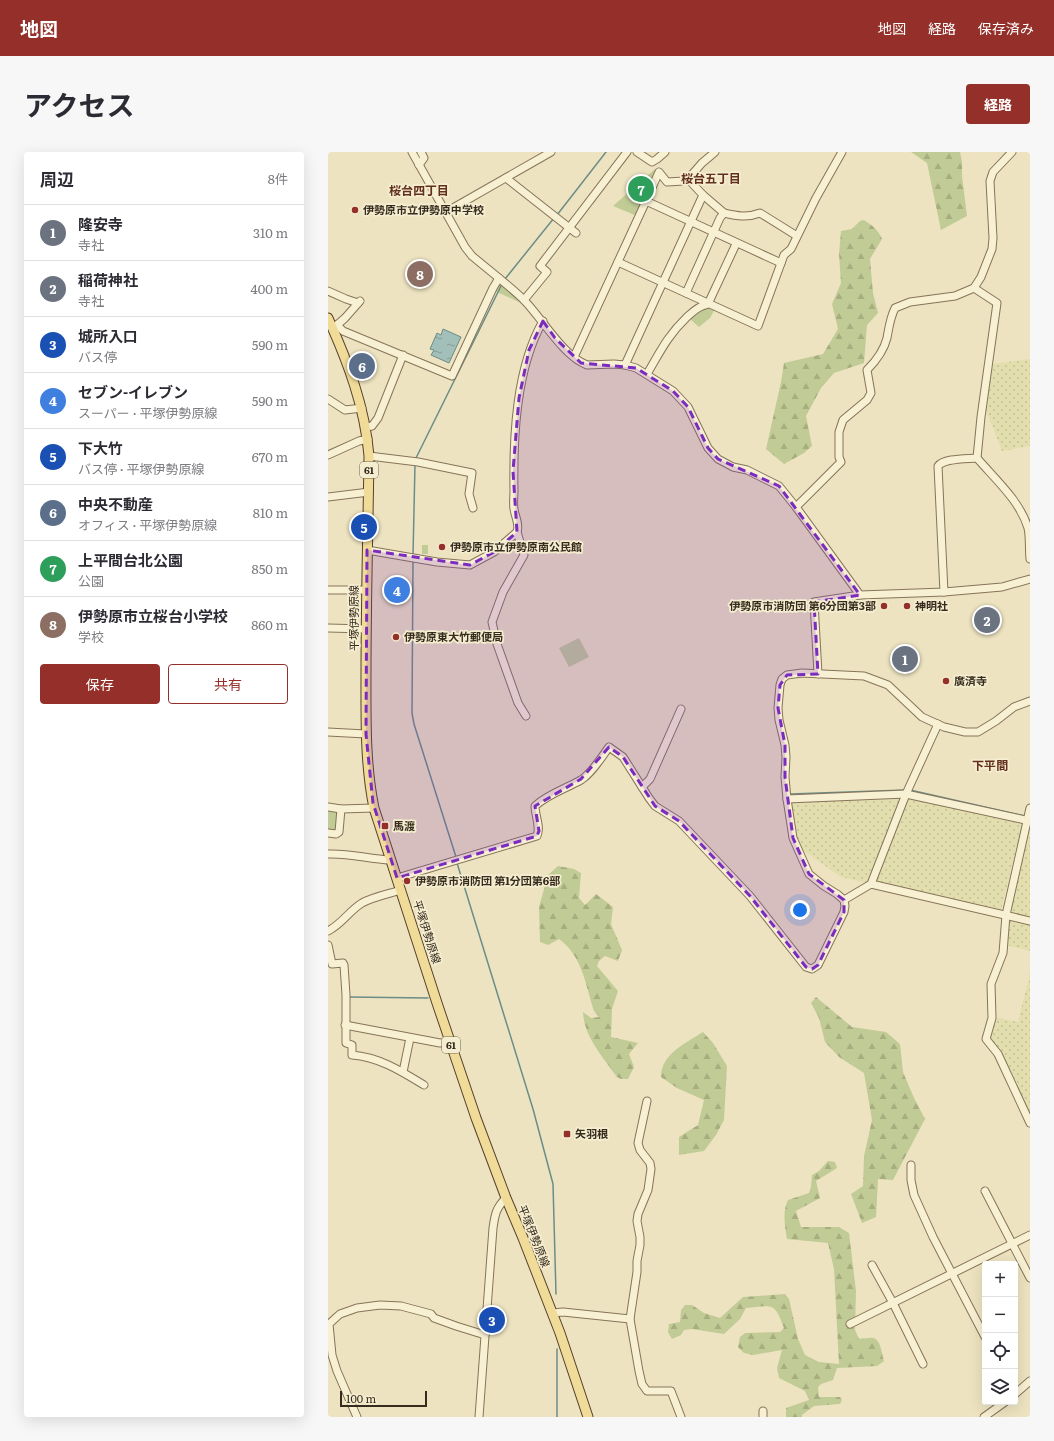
<!DOCTYPE html>
<html lang="ja">
<head>
<meta charset="utf-8">
<style>
  :root { --surface:#fff; --page:#f7f7f7; --text:#2b2b33; --muted:#7c7c81; --line:#e1e1e2; --accent:#943029 }
  body { margin:0; font-family:Literata,"Noto Sans JP",serif; background:var(--page); color:var(--text) }
  .controls { position:absolute; right:12px; bottom:12px; display:grid; overflow:hidden; border-radius:4px; box-shadow:0 4px 16px #0002 }
  .controls button { width:36px; height:36px; display:grid; place-items:center; padding:0; border:0; border-bottom:1px solid var(--line); background:var(--surface); color:var(--text); font:20px sans-serif }
  .scale { position:absolute; left:12px; bottom:10px; width:87px; box-sizing:border-box; padding-left:4px; border:2px solid #362b1d; border-top:0; font-size:11px; line-height:14px; white-space:nowrap; color:#362b1d; -webkit-text-stroke:3px #f5edd0; paint-order:stroke }
  .you { position:absolute; left:472px; top:758px; width:14px; height:14px; margin:-10px; border:3px solid #fff; border-radius:50%; background:#1a73e8; box-shadow:0 0 0 6px #1a73e833 }
  .badge { display:grid; place-items:center; width:26px; height:26px; border-radius:50%; background:var(--accent); color:#fff; font-size:13px; font-weight:700 }
  .pin { position:absolute; translate:-50% -50%; border:2px solid #fff; box-shadow:0 1px 4px #0006 }
  .list { margin:0; padding:0; list-style:none }
  h2 { display:flex; justify-content:space-between; align-items:center; height:52px; margin:0; padding:0 16px; font-size:17px }
  h2 small { font-size:13px; font-weight:400; color:var(--muted) }
  .list li { display:grid; grid-template-columns:26px 1fr auto; gap:12px; align-items:center; box-sizing:border-box; height:56px; padding:0 16px; border-top:1px solid var(--line) }
  .list b { display:block; font-size:15px; white-space:nowrap }
  .list p { margin:0; font-size:13px; white-space:nowrap; color:var(--muted) }
  .list em { font-size:13px; font-style:normal; color:var(--muted) }
  .actions { display:flex; gap:8px; padding:12px 16px }
  .actions a { flex:1; padding:9px 0; border:1px solid var(--accent); border-radius:4px; text-align:center; font-size:14px; color:var(--accent) }
  .actions .main { background:var(--accent); color:#fff }
  .icon { flex:none; width:22px; height:22px; fill:none; stroke:currentColor; stroke-width:2; stroke-linecap:round; stroke-linejoin:round }
  .map { position:relative; flex:none; width:702px; height:1265px; overflow:hidden; border-radius:4px }
  header { display:flex; align-items:center; gap:24px; box-sizing:border-box; height:56px; padding:0 20px; background:var(--accent); color:#fff }
  header strong { font-size:19px }
  nav { display:flex; gap:22px; margin-inline-start:auto; font-size:14px }
  .intro { display:flex; align-items:center; justify-content:space-between; box-sizing:border-box; height:96px; padding:0 24px }
  h1 { margin:0; font-size:28px }
  .button { padding:10px 18px; border-radius:4px; background:var(--accent); color:#fff; font-size:14px; font-weight:700 }
  main { display:flex; gap:24px; padding:0 24px }
  aside { flex:1; background:var(--surface); border-radius:4px; box-shadow:0 4px 16px #0002 }
  .map>svg:first-child { display:block }
</style>
</head>
<body>
<header>
<strong>地図</strong>
<nav><a>地図</a><a>経路</a><a>保存済み</a></nav>
</header>
<div class="intro"><h1>アクセス</h1><a class="button">経路</a></div>
<main>
<aside>
<h2>周辺<small>8件</small></h2>
<ul class="list">
<li><span class="badge" style="background:#6b7280">1</span><div><b>隆安寺</b><p>寺社</p></div><em>310 m</em></li>
<li><span class="badge" style="background:#6b7280">2</span><div><b>稲荷神社</b><p>寺社</p></div><em>400 m</em></li>
<li><span class="badge" style="background:#1a4fb4">3</span><div><b>城所入口</b><p>バス停</p></div><em>590 m</em></li>
<li><span class="badge" style="background:#3f7fe0">4</span><div><b>セブン-イレブン</b><p>スーパー · 平塚伊勢原線</p></div><em>590 m</em></li>
<li><span class="badge" style="background:#1a4fb4">5</span><div><b>下大竹</b><p>バス停 · 平塚伊勢原線</p></div><em>670 m</em></li>
<li><span class="badge" style="background:#5c6f8a">6</span><div><b>中央不動産</b><p>オフィス · 平塚伊勢原線</p></div><em>810 m</em></li>
<li><span class="badge" style="background:#2e9e5b">7</span><div><b>上平間台北公園</b><p>公園</p></div><em>850 m</em></li>
<li><span class="badge" style="background:#8d6e63">8</span><div><b>伊勢原市立桜台小学校</b><p>学校</p></div><em>860 m</em></li>
</ul>
<div class="actions"><a class="main">保存</a><a>共有</a></div>
</aside>
<div class="map">
<svg width="702" height="1265" viewBox="0 0 702 1265">
  <defs>
    <pattern id="farmland-dots" width="8" height="8" patternUnits="userSpaceOnUse"><rect width="8" height="8" fill="#e3deae"/><path d="M2 2h.1M6 6h.1" fill="none" stroke="#c3bf95" stroke-width="1.8" stroke-linecap="round"/></pattern>
    <pattern id="forest-firs" width="22" height="20" patternUnits="userSpaceOnUse"><rect width="22" height="20" fill="#c1cb95"/><path d="M5 1l3.5 6h-7zM16 11l3.5 6h-7z" fill="#a6ae80"/></pattern>
    <pattern id="water-ripples" width="26" height="14" patternUnits="userSpaceOnUse"><rect width="26" height="14" fill="#a3bfb9"/><path d="M2 4q2-2 4 0t4 0M15 11q2-2 4 0t4 0" fill="none" stroke="#869b96"/></pattern>
  </defs>
  <rect width="100%" height="100%" fill="#ede3c0"/>
  <g fill="url(#farmland-dots)">
    <path d="M702 207V294L674 299 657 256 664 212Z"/>
    <path d="M572 646 573 648 543 726 538 731 513 725 473 697 465 677 464 650Z"/>
    <path d="M583 646 694 672 673 759 548 729 578 649Z"/>
    <path d="M702 673V767L679 761Z"/>
    <path d="M680 766 702 772V799L678 793Z"/>
    <path d="M702 821V962L669 897 662 887 666 865 690 870Z"/>
  </g>
  <g fill="#c1cb95">
    <path d="M327 17 329 19 309 64 285 54Z"/>
    <path d="M171 133H176L195 152 167 139 168 135Z"/>
    <path d="M379 154 387 157 382 166 371 175 361 166Z"/>
    <rect x="94" y="393" width="6" height="9"/>
    <path d="M251 486 261 505 241 515 231 496Z"/>
    <path d="M0 657 11 660 9 678 0 679Z"/>
  </g>
  <g fill="url(#forest-firs)">
    <path d="M583 0H632L634 10V24L639 64 613 78 599 11Z"/>
    <path d="M536 68C544 73 551 79 554 87L542 107 545 141 550 161 539 173 536 211 506 221 493 236 478 264 484 294 476 301 456 312 438 297 453 230 456 211 495 202 510 177 504 152 513 131 511 102 513 79 524 77 532 69Z"/>
    <path d="M230 714 246 717 253 721 251 746 257 753 268 742 285 755 283 772 294 798 290 809 277 804 271 809 269 814 290 839 284 857 283 885 310 891 301 902 306 915 300 927H293L289 925C275 905 256 885 255 860L263 866 271 865 266 859C258 834 254 803 231 787L220 793 212 790 211 755 220 723Z"/>
    <path d="M488 845 524 875 558 880 572 892 575 920 586 946 597 967 565 1028 550 1027 548 1065 534 1071 523 1042 535 1034 536 1004 544 968 536 921 511 905 497 890 491 866 483 851Z"/>
    <path d="M375 880 385 891 399 914 396 968 388 983 376 999 351 1003V985L370 973 376 948 349 936 333 925C333 902 358 891 375 880Z"/>
    <path d="M500 1009 507 1010 509 1016 488 1029 492 1046 468 1059 473 1075H511L521 1081 528 1139 527 1178 531 1187C535 1187 541 1185 545 1186 553 1187 554 1203 556 1209L549 1214 509 1216 505 1228 493 1232 490 1235 491 1245H512L514 1248 512 1252 486 1254 474 1263V1265H458V1256L481 1248 477 1239 451 1226 449 1216 454 1198 425 1203 416 1201 410 1195 412 1185 417 1181 452 1180 456 1176C446 1149 445 1154 418 1156L412 1167 396 1182 364 1177 356 1178 353 1183 344 1187 340 1180 341 1172 352 1170 353 1158 357 1153H364L376 1161 392 1166 415 1145 457 1142 461 1147 470 1187 477 1203 491 1210 511 1212 506 1117 500 1091 459 1087C457 1074 454 1060 460 1048L481 1041 483 1035 484 1023 491 1019Z"/>
  </g>
  <path fill="url(#water-ripples)" stroke="#6b8d87" d="M115 177 133 185 121 211 103 203 106 198 102 197 109 181 113 183Z"/>
  <g fill="none" stroke-linecap="round" stroke-linejoin="round">
    <g stroke="#6b8d87" stroke-width="1.5">
      <path d="M229 63 278 0"/>
      <path d="M177 127 226 66"/>
      <path d="M87 308 174 132"/>
      <path d="M85 404 87 312"/>
      <path d="M85 408 84 561 86 572 128 705"/>
      <path d="M582 638 697 664"/>
      <path d="M462 642 578 638"/>
      <path d="M129 711 205 957 225 1032 228 1142"/>
      <path d="M20 845 100 846"/>
      <path d="M229 1265V1197"/>
    </g>
    <defs>
      <g id="minor">
        <path d="M84 0 137 95 144 104C161 118 179 132 195 147 214 166 235 204 259 213L286 212 297 213 308 216 345 239 360 255 380 296 390 307 405 315 419 318 451 334 468 355 532 443 616 440 674 435 702 427"/>
        <path d="M309 0 324 10 329 7 337 0"/>
        <path d="M91 13 96 6 93 0"/>
        <path d="M178 26 248 81"/>
        <path d="M318 49 331 20 339 30 356 29"/>
        <path d="M118 60 223 0"/>
        <path d="M396 61C409 64 419 66 432 61L469 84"/>
        <path d="M290 110 430 174 456 103 463 97 488 46 514 0"/>
        <path d="M646 136 669 151 653 265 649 306C667 327 692 349 700 376 702 385 701 397 702 407"/>
        <path d="M0 139 18 147 30 151"/>
        <path d="M358 141 392 66 396 61 375 43"/>
        <path d="M196 148 219 120 212 114 299 0"/>
        <path d="M9 173 17 166 32 149"/>
        <path d="M5 176 9 173 15 179 124 224 165 136 171 126"/>
        <path d="M246 205 318 49 453 111"/>
        <path d="M297 213 375 43 360 27 374 11 387 0"/>
        <path d="M319 222C332 200 340 183 359 165 366 159 371 154 380 152L408 92"/>
        <path d="M0 247 17 258 34 256"/>
        <path d="M38 275 44 274 50 266 75 203"/>
        <path d="M0 303 31 289 40 287"/>
        <path d="M41 304 90 310 144 321 141 342 145 356"/>
        <path d="M0 345 41 340"/>
        <path d="M468 355 513 310 511 305V280L515 268 539 248 543 241 539 218C548 209 556 198 559 186 561 175 562 166 567 156L582 150 627 144 646 136 653 125 664 97 665 86 662 29 665 20 684 0"/>
        <path d="M189 380 196 403 175 440 164 470 169 492 190 551 198 564"/>
        <path d="M39 398 109 410 142 413 166 400 189 380C192 372 187 365 186 357 185 351 186 345 186 339 185 285 188 216 215 169"/>
        <path d="M0 438H38"/>
        <path d="M616 440 610 314C616 306 639 307 649 306"/>
        <path d="M0 476 38 477"/>
        <path d="M490 522 486 450 532 443"/>
        <path d="M0 580 38 582"/>
        <path d="M314 635 322 627 353 557"/>
        <path d="M459 647 578 642 702 669"/>
        <path d="M0 655 13 657 46 656"/>
        <path d="M702 656 678 763 675 801 663 832 664 866 658 887 670 902 702 971"/>
        <path d="M0 681 8 682 11 680 13 657"/>
        <path d="M0 702C21 701 41 707 62 708"/>
        <path d="M69 726 209 684C213 675 207 664 207 654 220 642 237 637 253 628 264 621 273 606 281 595L295 605 321 646 327 654 351 669 422 744 478 815 484 817 490 813 516 760 517 754 516 748 509 742 496 734 481 722 465 686 459 647 457 625 458 605 457 593 451 568 450 556 452 533 454 527 459 523 474 521 536 524 560 533 594 565 616 575 637 580H650L668 569 686 555 702 549"/>
        <path d="M543 732 578 642 610 572"/>
        <path d="M516 748 543 732 702 769"/>
        <path d="M0 779C14 772 21 759 34 751 45 745 60 742 73 738"/>
        <path d="M0 793 4 812 15 811 16 813 18 843V891L24 893V903C51 905 73 919 96 933"/>
        <path d="M17 873 112 891 122 890"/>
        <path d="M75 920 82 886"/>
        <path d="M319 949 310 991 312 998 322 1011 323 1017 320 1038 310 1062 309 1069 312 1085V1093L309 1109V1120L302 1167 311 1219 314 1232 319 1239H343L353 1265"/>
        <path d="M583 1013V1028L586 1043 605 1085 657 1185"/>
        <path d="M657 1039 702 1126"/>
        <path d="M544 1113 565 1151 595 1212"/>
        <path d="M224 1161 235 1160 302 1167"/>
        <path d="M522 1172 702 1083"/>
        <path d="M687 1242 702 1229"/>
        <path d="M29 1265 9 1219 4 1203 1 1172 12 1162 29 1156 52 1153 73 1154 103 1162 106 1166 128 1174 157 1183"/>
        <path d="M151 1265 165 1076C167 1062 168 1056 178 1046"/>
        <path d="M435 1265V1259"/>
        <path d="M656 1265 677 1250"/>
      </g>
      <path id="major" d="M0 166C20 210 37 255 41 304 40 377 38 450 38 523 38 567 37 612 46 656L109 851 148 966 178 1046 195 1086 232 1181 260 1265"/>
    </defs>
    <use href="#minor" stroke="#867459" stroke-width="9"/>
    <use href="#major" stroke="#54422d" stroke-width="11"/>
    <use href="#minor" stroke="#f8f0d3" stroke-width="7"/>
    <use href="#major" stroke="#f1db98" stroke-width="9"/>
  </g>
  <path fill="#7b2cbf" fill-opacity="0.2" stroke="#7b2cbf" stroke-width="3" stroke-dasharray="8 5" stroke-linejoin="round" d="M215 169 227 186 253 211 308 216 345 239 360 255 380 296 390 307 451 334 532 443 486 450 490 522 459 523 452 533 450 556 457 593V625L465 686 481 722 516 748V760L490 813 484 817 478 815 422 744 351 669 327 654 295 605 281 595 253 627 207 654 211 679 209 684 69 726 45 651 38 582 39 398 142 413 166 400 189 380 185 319 191 246 201 198Z"/>
  <g fill="#943029" stroke="#f5edd0" stroke-width="1.5">
    <circle cx="27" cy="58" r="4"/>
    <circle cx="114" cy="395" r="4"/>
    <circle cx="556" cy="454" r="4"/>
    <circle cx="579" cy="454" r="4"/>
    <circle cx="68" cy="485" r="4"/>
    <circle cx="618" cy="529" r="4"/>
    <rect x="53" y="670" width="8" height="8" rx="2"/>
    <circle cx="79" cy="729" r="4"/>
    <rect x="235" y="978" width="8" height="8" rx="2"/>
  </g>
  <g text-anchor="middle" stroke-width="3.5" stroke-linejoin="round" paint-order="stroke">
    <g fill="#f5edd0" stroke="#6f6553" stroke-width="1">
      <rect x="32" y="310" width="18" height="16" rx="3"/>
      <rect x="114" y="885" width="18" height="16" rx="3"/>
    </g>
    <g font-size="10" font-weight="bold" fill="#362b1d">
      <text x="41" y="322">61</text>
      <text x="123" y="897">61</text>
    </g>
    <g font-size="11" font-weight="bold" fill="#362b1d" stroke="#f5edd0" text-anchor="start">
      <text x="35" y="62">伊勢原市立伊勢原中学校</text>
      <text x="122" y="399">伊勢原市立伊勢原南公民館</text>
      <text x="548" y="458" text-anchor="end">伊勢原市消防団 第6分団第3部</text>
      <text x="587" y="458">神明社</text>
      <text x="76" y="489">伊勢原東大竹郵便局</text>
      <text x="626" y="533">廣済寺</text>
      <text x="65" y="678">馬渡</text>
      <text x="87" y="733">伊勢原市消防団 第1分団第6部</text>
      <text x="247" y="986">矢羽根</text>
    </g>
    <g font-size="11" fill="#362b1d" stroke="#f5edd0">
      <text transform="translate(26 466) rotate(-90)" y="4">平塚伊勢原線</text>
      <text transform="translate(99 780) rotate(72)" y="4">平塚伊勢原線</text>
      <text transform="translate(206 1084) rotate(68)" y="4">平塚伊勢原線</text>
    </g>
    <g font-size="12" font-weight="bold" fill="#62301d" stroke="#f5edd0">
      <text x="383" y="31">桜台五丁目</text>
      <text x="91" y="43">桜台四丁目</text>
      <text x="662" y="618">下平間</text>
    </g>
  </g>
</svg>
<div class="controls">
<button>+</button>
<button>−</button>
<button><svg class="icon" aria-label="locate" viewBox="0 0 24 24"><circle cx="12" cy="12" r="6"/><path d="M12 2v4M12 18v4M2 12h4M18 12h4"/></svg></button>
<button><svg class="icon" aria-label="layers" viewBox="0 0 24 24"><path d="M12 4l9 5-9 5-9-5zM3 14l9 5 9-5"/></svg></button>
</div>
<div class="scale">100 m</div>
<div class="you"></div>
<div class="pin badge" style="left:577px;top:507px;background:#6b7280">1</div>
<div class="pin badge" style="left:659px;top:468px;background:#6b7280">2</div>
<div class="pin badge" style="left:164px;top:1168px;background:#1a4fb4">3</div>
<div class="pin badge" style="left:69px;top:438px;background:#3f7fe0">4</div>
<div class="pin badge" style="left:36px;top:375px;background:#1a4fb4">5</div>
<div class="pin badge" style="left:34px;top:214px;background:#5c6f8a">6</div>
<div class="pin badge" style="left:313px;top:37px;background:#2e9e5b">7</div>
<div class="pin badge" style="left:92px;top:122px;background:#8d6e63">8</div>
</div>
</main>
</body>
</html>
